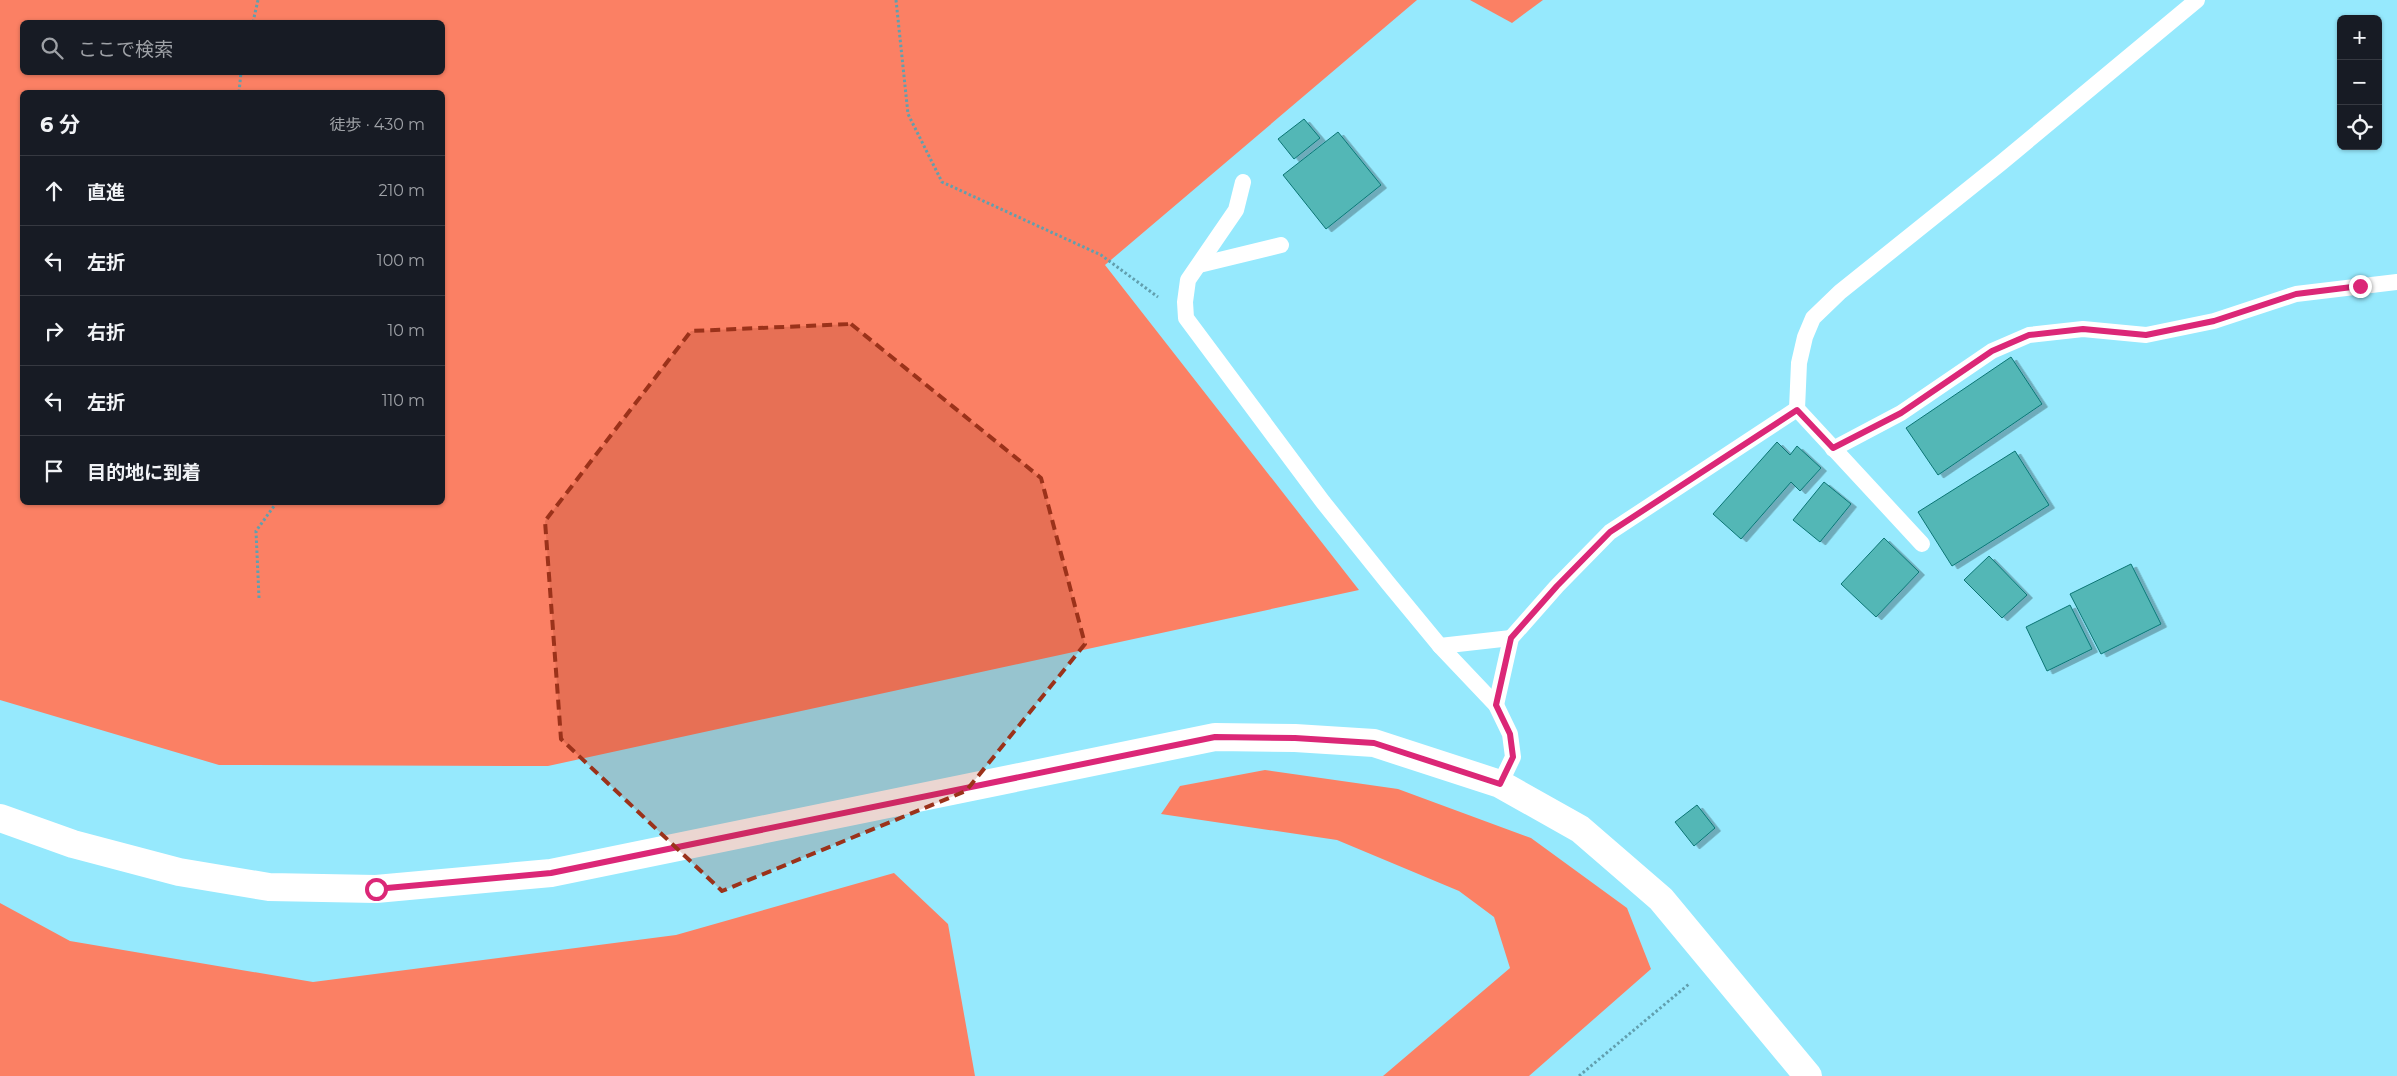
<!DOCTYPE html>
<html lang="ja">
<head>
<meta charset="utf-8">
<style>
  :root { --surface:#171b24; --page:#242831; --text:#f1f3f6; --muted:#9ea1a6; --line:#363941 }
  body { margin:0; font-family:Montserrat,"Noto Sans JP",sans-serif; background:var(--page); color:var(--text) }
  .controls { position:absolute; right:15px; top:15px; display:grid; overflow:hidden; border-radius:8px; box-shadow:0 1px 4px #0004 }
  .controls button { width:45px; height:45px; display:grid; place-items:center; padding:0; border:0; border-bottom:1px solid var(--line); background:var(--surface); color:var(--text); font:25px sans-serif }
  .stop { position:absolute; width:15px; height:15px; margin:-11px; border:4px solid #db2777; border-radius:50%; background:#fff }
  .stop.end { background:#db2777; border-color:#fff; box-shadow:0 1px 5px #0008 }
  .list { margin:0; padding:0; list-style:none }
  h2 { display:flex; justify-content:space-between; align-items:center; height:65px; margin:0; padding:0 20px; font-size:21px }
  h2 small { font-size:16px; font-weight:400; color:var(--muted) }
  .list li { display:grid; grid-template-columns:32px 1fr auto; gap:15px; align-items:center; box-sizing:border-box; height:70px; padding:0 20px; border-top:1px solid var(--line) }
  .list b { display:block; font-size:19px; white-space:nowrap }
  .list em { font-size:16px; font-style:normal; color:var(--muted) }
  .icon { flex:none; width:28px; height:28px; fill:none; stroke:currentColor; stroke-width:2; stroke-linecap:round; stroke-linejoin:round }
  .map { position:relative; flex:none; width:2397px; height:1076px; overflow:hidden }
  .search { position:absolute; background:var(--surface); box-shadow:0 1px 4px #0004; left:20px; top:20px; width:425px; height:55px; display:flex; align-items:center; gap:12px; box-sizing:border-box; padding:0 18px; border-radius:8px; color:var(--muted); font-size:19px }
  .panel { position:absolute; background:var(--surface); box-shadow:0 1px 4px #0004; left:20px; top:90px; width:425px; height:415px; border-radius:8px }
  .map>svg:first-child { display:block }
</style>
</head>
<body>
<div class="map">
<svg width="2397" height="1076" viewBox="0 0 2397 1076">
  <defs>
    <filter id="shadow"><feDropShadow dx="5.5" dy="3" stdDeviation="0" flood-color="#0004"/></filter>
  </defs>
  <rect width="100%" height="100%" fill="#96e9fd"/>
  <g fill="#fb8064" fill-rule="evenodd">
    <path d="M0 0H1417L1105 265 1359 590 548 766 219 765 0 700ZM442 22V72H22V22ZM442 92V502H22V92Z"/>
    <path d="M1470 0H1543L1512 23Z"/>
    <path d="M1265 770 1398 789 1531 838 1627 908 1651 969 1529 1076H1383L1510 968 1494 917 1459 891 1337 840 1161 814 1180 786Z"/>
    <path d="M894 873 948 924 975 1076H0V903L70 941 313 982 676 935Z"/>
  </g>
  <g fill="#52b7b6" stroke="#0b7574" filter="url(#shadow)">
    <path d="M1304 119 1320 138 1294 159 1278 139Z"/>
    <path d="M1338 132 1381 185 1326 229 1283 175Z"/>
    <path d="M2011 357 2042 404 1938 475 1906 428Z"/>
    <path d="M1777 442 1790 455 1797 446 1821 468 1800 491 1791 482 1741 539 1713 514Z"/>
    <path d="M2015 451 2049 505 1952 566 1918 512Z"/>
    <path d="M1824 482 1851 504 1820 542 1793 520Z"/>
    <path d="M1884 538 1919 572 1876 617 1841 584Z"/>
    <path d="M1989 556 2027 595 2002 618 1964 580Z"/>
    <path d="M2131 564 2161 624 2101 654 2070 594Z"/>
    <path d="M2070 605 2092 649 2047 671 2026 627Z"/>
    <path d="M1697 805 1715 828 1694 846 1675 822Z"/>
  </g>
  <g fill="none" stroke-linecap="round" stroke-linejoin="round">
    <g stroke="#619fae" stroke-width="3" stroke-dasharray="2.5 2.5" stroke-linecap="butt">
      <path d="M896 0 908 114 942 182 1101 255 1158 297"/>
      <path d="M253 22 258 0"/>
      <path d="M239 92 241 72"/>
      <path d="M259 598 256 531 277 502"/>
      <path d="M1579 1076 1689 984"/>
    </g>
    <g stroke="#fff" stroke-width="16">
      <path d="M1243 182 1236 210 1188 280 1185 302 1186 318 1323 502 1388 583 1440 646 1496 705 1510 734 1513 757 1500 784"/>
      <path d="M1199 265 1281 245"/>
      <path d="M1797 409 1799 363 1805 337 1813 318 1840 292 2001 163 2197 0"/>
      <path d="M1833 449 1901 413 1992 351 2029 335 2083 329 2146 335 2214 321 2296 294 2397 282"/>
      <path d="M1440 646 1511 638"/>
      <path d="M1496 705 1511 638 1557 586 1610 532 1797 409 1922 544"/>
    </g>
    <path stroke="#fff" stroke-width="28" d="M0 818 73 844 179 872 269 887 376 889 551 873 1215 737 1295 738 1374 743 1500 784 1580 829 1661 899 1808 1076"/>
  </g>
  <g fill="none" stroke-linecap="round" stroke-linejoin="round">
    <path stroke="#db2777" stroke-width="6" d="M376 889 551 873 1215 737 1295 738 1374 743 1500 784 1513 757 1510 734 1496 705 1511 638 1557 586 1610 532 1797 410 1833 448 1901 413 1992 351 2029 335 2083 329 2146 335 2214 321 2296 294 2360 286"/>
  </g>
  <path fill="#9b321a" fill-opacity="0.2" stroke="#9b321a" stroke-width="4" stroke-dasharray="10 6" stroke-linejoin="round" d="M851 324 1041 478 1085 644 966 791 722 891 561 739 545 521 691 331Z"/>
</svg>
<div class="controls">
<button>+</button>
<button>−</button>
<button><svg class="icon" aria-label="locate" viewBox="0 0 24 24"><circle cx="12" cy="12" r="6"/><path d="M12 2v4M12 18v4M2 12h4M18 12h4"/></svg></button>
</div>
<div class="stop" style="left:376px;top:889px"></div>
<div class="stop end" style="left:2360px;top:286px"></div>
<div class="search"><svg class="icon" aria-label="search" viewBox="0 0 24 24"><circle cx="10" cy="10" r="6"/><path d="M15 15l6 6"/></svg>ここで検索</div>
<section class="panel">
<h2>6 分<small>徒歩 · 430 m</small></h2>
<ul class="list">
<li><svg class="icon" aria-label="ahead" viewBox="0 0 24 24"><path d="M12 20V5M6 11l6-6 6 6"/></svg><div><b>直進</b></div><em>210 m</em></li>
<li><svg class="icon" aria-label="left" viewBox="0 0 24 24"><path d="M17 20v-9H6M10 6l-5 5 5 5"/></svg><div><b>左折</b></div><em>100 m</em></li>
<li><svg class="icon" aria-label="right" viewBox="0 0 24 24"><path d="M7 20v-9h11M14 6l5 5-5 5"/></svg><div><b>右折</b></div><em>10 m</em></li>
<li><svg class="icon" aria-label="left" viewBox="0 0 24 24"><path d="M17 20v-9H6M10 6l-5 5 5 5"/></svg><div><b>左折</b></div><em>110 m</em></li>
<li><svg class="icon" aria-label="arrive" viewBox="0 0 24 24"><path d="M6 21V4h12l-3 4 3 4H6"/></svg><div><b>目的地に到着</b></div></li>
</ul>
</section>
</div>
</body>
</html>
